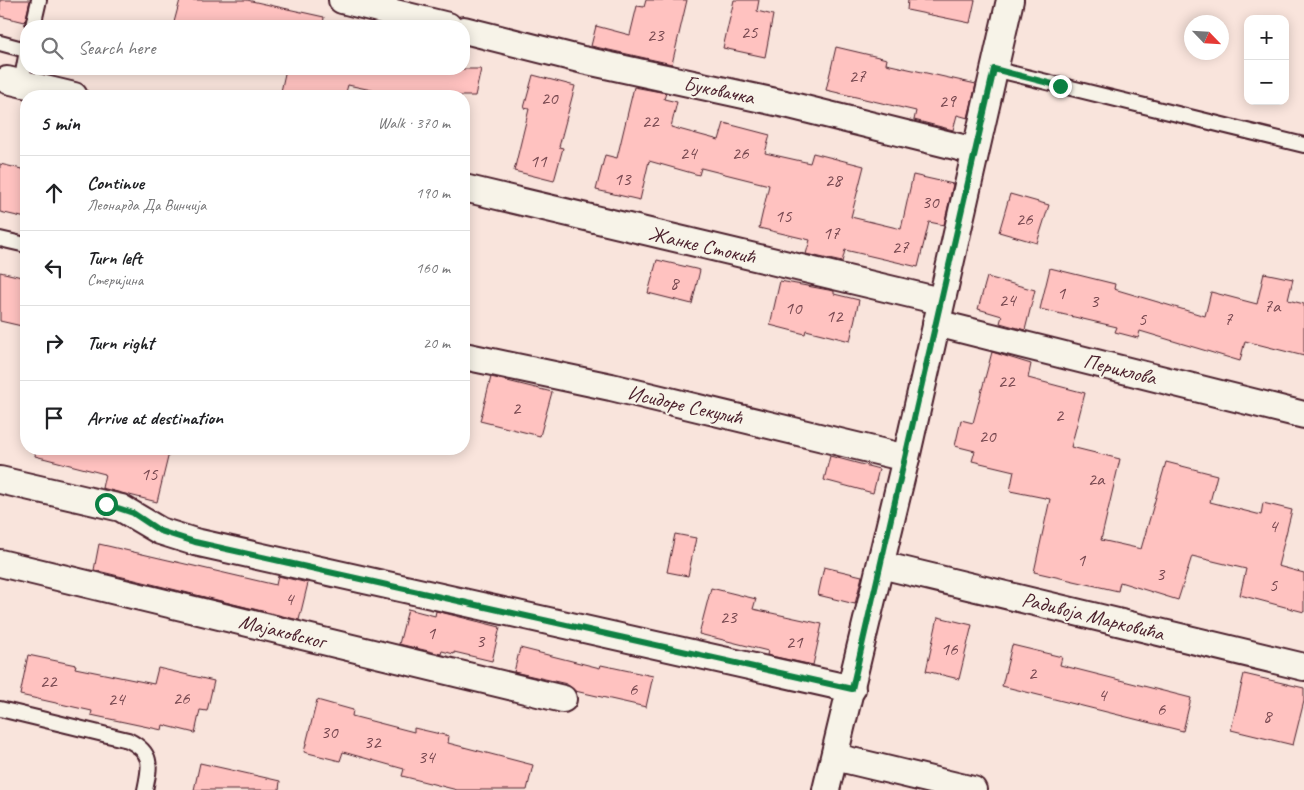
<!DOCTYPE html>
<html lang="en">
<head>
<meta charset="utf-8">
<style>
  :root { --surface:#fff; --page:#f6f6f6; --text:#202124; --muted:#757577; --line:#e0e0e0 }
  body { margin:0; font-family:Caveat,sans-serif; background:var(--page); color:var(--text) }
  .controls { position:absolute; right:15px; top:15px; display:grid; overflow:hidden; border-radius:10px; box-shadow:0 2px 12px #0003 }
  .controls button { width:45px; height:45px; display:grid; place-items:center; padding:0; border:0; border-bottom:1px solid var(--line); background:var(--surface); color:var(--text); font:25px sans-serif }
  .compass { position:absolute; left:1184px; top:15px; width:45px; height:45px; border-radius:50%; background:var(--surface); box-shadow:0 2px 12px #0003; rotate:115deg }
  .stop { position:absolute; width:15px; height:15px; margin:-11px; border:4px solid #0b8043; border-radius:50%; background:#fff }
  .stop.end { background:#0b8043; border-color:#fff; box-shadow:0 1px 5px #0008 }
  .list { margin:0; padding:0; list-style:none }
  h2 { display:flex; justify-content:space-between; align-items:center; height:65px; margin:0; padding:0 20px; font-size:21px }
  h2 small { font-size:16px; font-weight:400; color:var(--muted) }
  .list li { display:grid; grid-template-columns:32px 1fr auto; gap:15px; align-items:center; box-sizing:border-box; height:75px; padding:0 20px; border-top:1px solid var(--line) }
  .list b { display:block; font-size:19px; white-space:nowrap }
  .list p { margin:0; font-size:16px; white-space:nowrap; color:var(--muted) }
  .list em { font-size:16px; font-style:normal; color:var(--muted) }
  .icon { flex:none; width:28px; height:28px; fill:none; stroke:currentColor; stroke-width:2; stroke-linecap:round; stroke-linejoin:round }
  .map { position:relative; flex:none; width:1304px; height:790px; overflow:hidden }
  .search { position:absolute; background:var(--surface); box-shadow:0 2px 12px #0003; left:20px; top:20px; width:450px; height:55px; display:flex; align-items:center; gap:12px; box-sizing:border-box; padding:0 18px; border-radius:20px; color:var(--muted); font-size:19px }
  .panel { position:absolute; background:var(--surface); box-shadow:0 2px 12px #0003; left:20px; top:90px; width:450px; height:365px; border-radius:20px }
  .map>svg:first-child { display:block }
</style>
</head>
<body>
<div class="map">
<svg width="1304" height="790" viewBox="0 0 1304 790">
  <rect width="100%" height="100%" fill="#f9e4dc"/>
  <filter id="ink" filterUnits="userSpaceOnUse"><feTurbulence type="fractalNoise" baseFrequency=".02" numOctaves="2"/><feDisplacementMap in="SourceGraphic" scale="10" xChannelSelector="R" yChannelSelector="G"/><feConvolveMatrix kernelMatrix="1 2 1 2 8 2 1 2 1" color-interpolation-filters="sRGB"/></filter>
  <g filter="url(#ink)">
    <g fill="#ffc2c0" stroke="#4a1f2b">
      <path d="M0 0H30L25 22 0 16Z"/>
      <path d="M180 0H247L324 17 323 26H173Z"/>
      <path d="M646 0H687L672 64 591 46 596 26 630 35 637 6 644 7Z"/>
      <path d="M734 0H759L757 11 773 15 765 57 723 48Z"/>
      <path d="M908 0H975L970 23 907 10Z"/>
      <path d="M836 47 887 59 886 64 976 84 968 118 957 115 953 130 914 120 916 111 826 90Z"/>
      <path d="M286 69H481L475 96H399L348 85 345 96H280Z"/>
      <path d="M533 75 575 86 559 147 563 148 554 181 514 171 529 109 524 108Z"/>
      <path d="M634 87 666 93 664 99 677 102 671 127 719 140 724 123 770 135 765 153 810 163 813 153 864 166 851 217 901 229 913 175 953 184 944 225 929 222 918 267 845 250 842 262 806 254 810 240 759 228 769 185 701 168 699 175 649 161 640 200 596 190 605 155 617 158Z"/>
      <path d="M0 164 26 170V218L0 212Z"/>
      <path d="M1010 194 1049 205 1037 243 999 232Z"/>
      <path d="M657 260 700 270 692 304 648 293Z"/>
      <path d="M1050 268 1115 284 1114 289 1205 316 1211 292 1257 304 1264 273 1293 279 1288 300 1304 304V356L1245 341 1240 361 1140 331 1138 338 1115 332 1117 327 1040 309Z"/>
      <path d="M0 272 26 278V327L0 321Z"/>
      <path d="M987 277 1035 290 1025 330 1000 323 1002 316 978 309Z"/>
      <path d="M780 281 834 291V294L859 300 850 341 806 330 805 334 770 325Z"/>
      <path d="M992 352 1031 364 1028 378 1085 393 1071 447 1120 459 1101 540 1141 549 1166 462 1217 475 1210 502 1261 515 1263 503 1292 510 1278 566 1304 573V612L1240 595 1246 569 1192 556 1178 600 1120 582 1118 591 1034 572 1050 499 1010 491 1014 471 972 461 975 451 955 446 961 420 973 423Z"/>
      <path d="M491 377 552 392 540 436 480 421Z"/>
      <path d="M36 449H170L157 502 102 488 105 474 35 456Z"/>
      <path d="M830 456 879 469 873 493 824 480Z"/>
      <path d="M675 534 696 538 688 576 667 572Z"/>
      <path d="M99 544 276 585 278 576 308 583 299 620 94 570Z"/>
      <path d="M824 567 862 576 855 604 818 595Z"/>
      <path d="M711 588 756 599 753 609 822 624 813 665 767 655 768 651 699 634Z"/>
      <path d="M408 609 435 616 436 611 500 627 492 661 454 652V654L442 651 441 654 399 644Z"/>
      <path d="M938 617 972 625 959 679 926 671Z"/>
      <path d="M1012 645 1062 657 1060 665 1191 698 1183 731 1002 686Z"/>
      <path d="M520 648 600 668 601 665 653 676 646 707 575 691 567 684 514 672Z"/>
      <path d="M28 655 76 665 75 668 154 684 158 668 214 681 207 711 200 710 195 733 163 725 162 730 91 715 92 711 20 695Z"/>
      <path d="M1244 674 1304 688V701L1293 745 1231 730Z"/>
      <path d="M317 700 353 710 352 716 414 732V728L449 736 448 743 533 765 527 790H457L402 776 404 769 343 752 340 761 304 752Z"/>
      <path d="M200 763 280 781 279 790H194Z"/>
    </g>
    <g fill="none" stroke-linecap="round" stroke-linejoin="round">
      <defs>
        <g id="lane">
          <path d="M33 26 39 0"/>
          <path d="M0 43 26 50"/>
          <path d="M994 69 1304 145"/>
          <path d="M21 84 26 56"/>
          <path d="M0 239 26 245"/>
          <path d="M0 709 128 740C154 753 150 766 145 790"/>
        </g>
        <g id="street">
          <path d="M342 0 448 26"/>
          <path d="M464 30 583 60 785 104 975 151"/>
          <path d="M7 80 74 96"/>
          <path d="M464 188 940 301"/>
          <path d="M936 323 1304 415"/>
          <path d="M464 356 611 387 906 458"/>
          <path d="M0 480 121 508 160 531 195 542 852 689"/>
          <path d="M0 563 563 699"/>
          <path d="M881 565 1304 667"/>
          <path d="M835 757 973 790"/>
          <path d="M826 790 906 458 1010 0"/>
        </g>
      </defs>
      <use href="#lane" stroke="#4a1f2b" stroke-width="18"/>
      <use href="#street" stroke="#4a1f2b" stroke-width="30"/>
      <use href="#lane" stroke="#f7f3e8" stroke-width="14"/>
      <use href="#street" stroke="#f7f3e8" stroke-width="26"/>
    </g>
  </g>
  <g fill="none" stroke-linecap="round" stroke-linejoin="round" filter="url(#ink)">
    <path stroke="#0b8043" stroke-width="6" d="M106 504 133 513 160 531 195 542 852 689 994 69 1060 86"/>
  </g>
  <g text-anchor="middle" stroke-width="4" stroke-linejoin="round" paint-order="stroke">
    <g font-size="19" fill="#774850">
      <text x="749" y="38">25</text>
      <text x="655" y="41">23</text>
      <text x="857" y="82">27</text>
      <text x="549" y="104">20</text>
      <text x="947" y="107">29</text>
      <text x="650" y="127">22</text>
      <text x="688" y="159">24</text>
      <text x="740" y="159">26</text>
      <text x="538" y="167">11</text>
      <text x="622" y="185">13</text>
      <text x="833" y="186">28</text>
      <text x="930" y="208">30</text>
      <text x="783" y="222">15</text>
      <text x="1024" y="225">26</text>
      <text x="831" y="239">17</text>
      <text x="900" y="253">27</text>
      <text x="674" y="289">8</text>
      <text x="1061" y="299">1</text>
      <text x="1007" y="306">24</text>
      <text x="1094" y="307">3</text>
      <text x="1272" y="312">7a</text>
      <text x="793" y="314">10</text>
      <text x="834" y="322">12</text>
      <text x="1142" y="325">5</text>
      <text x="1228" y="325">7</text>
      <text x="1006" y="387">22</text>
      <text x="516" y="414">2</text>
      <text x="1059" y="421">2</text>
      <text x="987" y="442">20</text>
      <text x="149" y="480">15</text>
      <text x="1096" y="485">2a</text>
      <text x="1273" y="532">4</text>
      <text x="1081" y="566">1</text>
      <text x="1160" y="580">3</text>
      <text x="1273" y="591">5</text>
      <text x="289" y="605">4</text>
      <text x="728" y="623">23</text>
      <text x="431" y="639">1</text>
      <text x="480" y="647">3</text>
      <text x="794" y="648">21</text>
      <text x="949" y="655">16</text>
      <text x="1032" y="679">2</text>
      <text x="48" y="687">22</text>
      <text x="633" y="695">6</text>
      <text x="1102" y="701">4</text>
      <text x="181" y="704">26</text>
      <text x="116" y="705">24</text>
      <text x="1161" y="715">6</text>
      <text x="1267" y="722">8</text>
      <text x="329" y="738">30</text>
      <text x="372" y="748">32</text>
      <text x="426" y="763">34</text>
    </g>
    <g font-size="21" fill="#4a1f2b" stroke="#f7f3e8">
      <text transform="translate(719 90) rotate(12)" y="7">Буковачка</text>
      <text transform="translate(702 245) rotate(13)" y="7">Жанке Стокић</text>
      <text transform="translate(1120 369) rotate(14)" y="7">Периклова</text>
      <text transform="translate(685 405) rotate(13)" y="7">Исидоре Секулић</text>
      <text transform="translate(1093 616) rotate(14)" y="7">Радивоја Марковића</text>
      <text transform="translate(282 631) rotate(14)" y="7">Мајаковског</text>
    </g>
  </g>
</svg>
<div class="controls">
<button>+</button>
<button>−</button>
</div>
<svg class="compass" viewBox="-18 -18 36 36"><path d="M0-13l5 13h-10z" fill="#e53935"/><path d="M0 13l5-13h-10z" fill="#757577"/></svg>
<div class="stop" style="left:106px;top:504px"></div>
<div class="stop end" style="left:1060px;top:86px"></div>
<div class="search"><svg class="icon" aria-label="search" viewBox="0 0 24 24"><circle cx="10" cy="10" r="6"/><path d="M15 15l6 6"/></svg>Search here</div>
<section class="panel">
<h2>5 min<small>Walk · 370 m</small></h2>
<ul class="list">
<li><svg class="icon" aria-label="ahead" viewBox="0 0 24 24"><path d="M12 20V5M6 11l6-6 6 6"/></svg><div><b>Continue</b><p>Леонарда Да Винчија</p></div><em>190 m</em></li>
<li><svg class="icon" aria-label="left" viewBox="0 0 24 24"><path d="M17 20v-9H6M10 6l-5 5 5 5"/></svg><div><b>Turn left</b><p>Стеријина</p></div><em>160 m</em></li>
<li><svg class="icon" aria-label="right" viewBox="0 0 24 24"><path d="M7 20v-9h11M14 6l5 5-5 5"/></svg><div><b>Turn right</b></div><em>20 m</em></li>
<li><svg class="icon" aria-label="arrive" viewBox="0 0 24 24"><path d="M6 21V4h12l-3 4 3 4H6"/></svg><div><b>Arrive at destination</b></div></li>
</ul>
</section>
</div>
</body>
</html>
